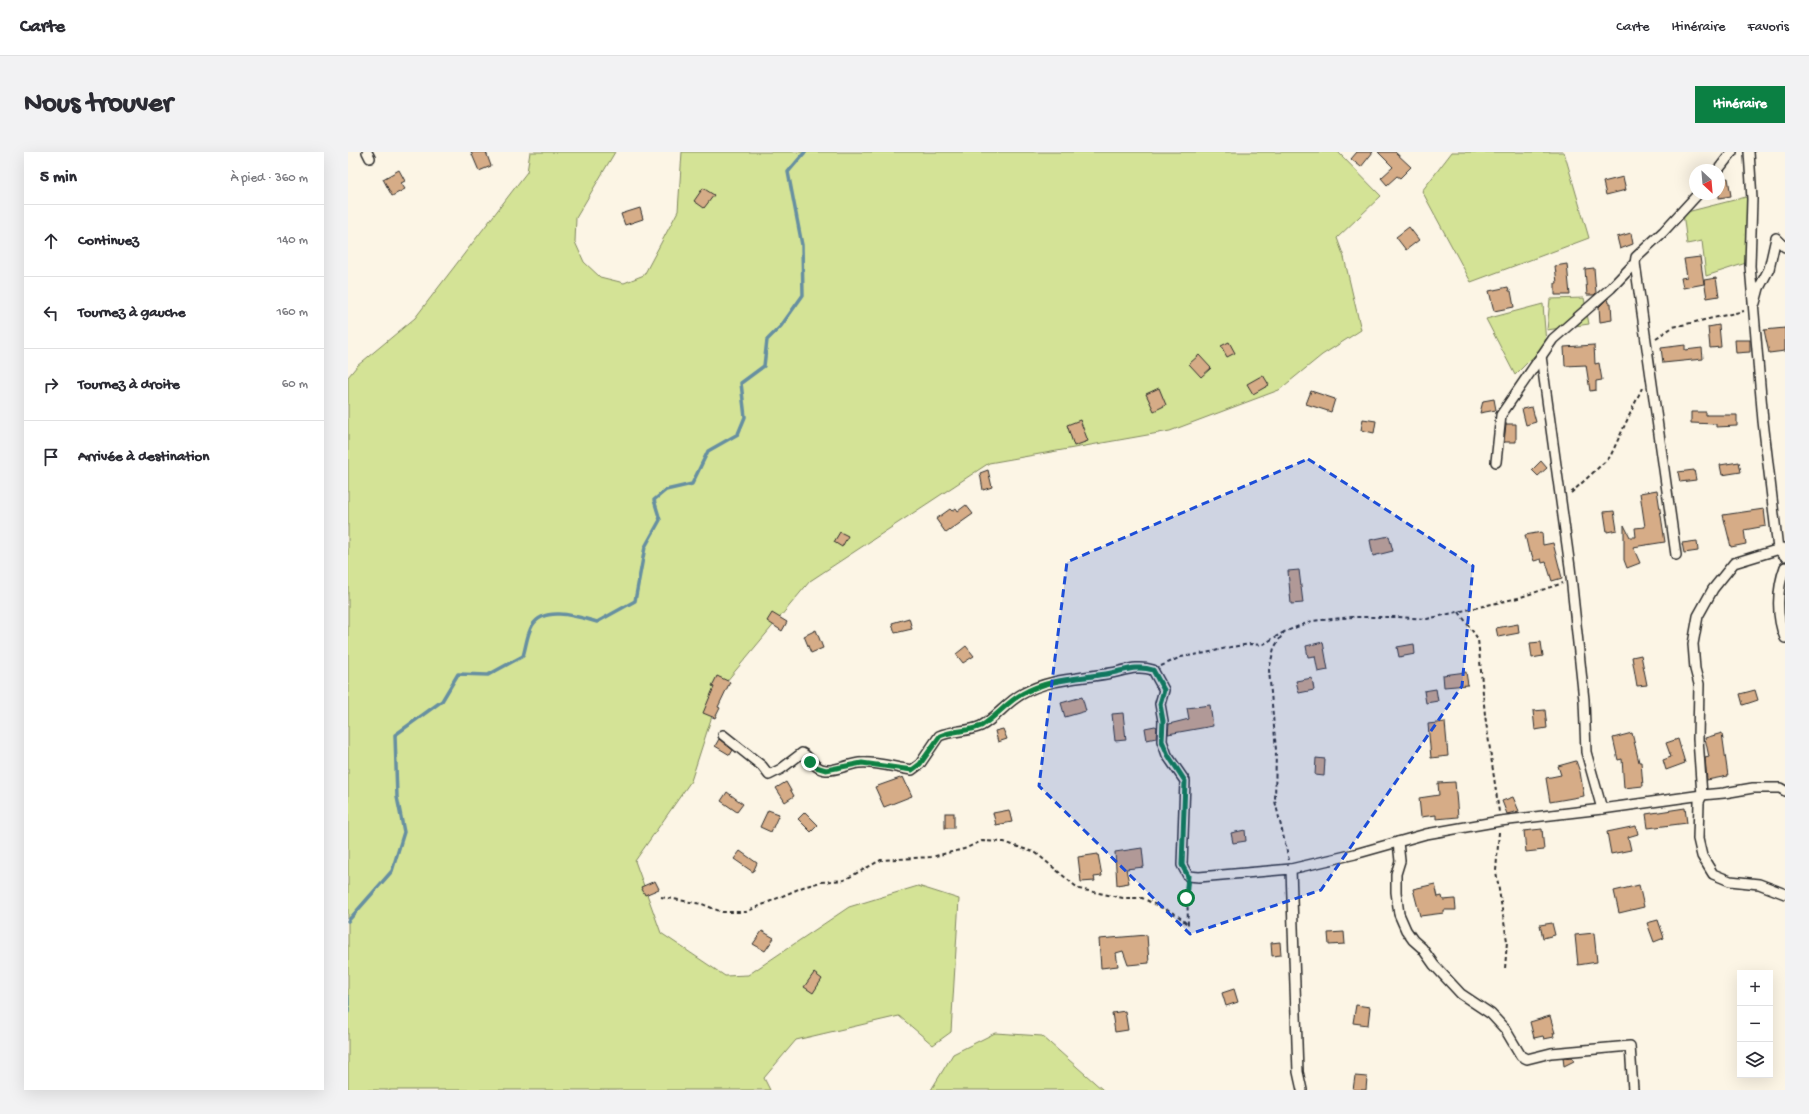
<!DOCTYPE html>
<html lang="fr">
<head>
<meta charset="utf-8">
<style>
  :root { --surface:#fff; --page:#f2f2f3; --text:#2b2b33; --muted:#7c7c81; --line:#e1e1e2; --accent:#0b8043 }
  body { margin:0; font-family:"Gochi Hand",sans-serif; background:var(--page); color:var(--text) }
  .controls { position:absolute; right:12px; bottom:12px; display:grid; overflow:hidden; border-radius:0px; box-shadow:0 4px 16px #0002 }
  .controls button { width:36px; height:36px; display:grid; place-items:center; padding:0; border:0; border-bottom:1px solid var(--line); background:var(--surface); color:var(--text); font:20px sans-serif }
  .compass { position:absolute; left:1341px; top:12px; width:36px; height:36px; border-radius:50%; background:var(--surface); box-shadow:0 4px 16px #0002; rotate:154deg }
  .stop { position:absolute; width:12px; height:12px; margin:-9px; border:3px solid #0b8043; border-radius:50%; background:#fff }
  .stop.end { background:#0b8043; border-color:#fff; box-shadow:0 1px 4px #0008 }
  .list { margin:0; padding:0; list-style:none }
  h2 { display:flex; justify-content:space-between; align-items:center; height:52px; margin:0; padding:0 16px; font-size:17px }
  h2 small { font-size:13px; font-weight:400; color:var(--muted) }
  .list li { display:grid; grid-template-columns:26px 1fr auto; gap:12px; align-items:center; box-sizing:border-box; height:72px; padding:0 16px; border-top:1px solid var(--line) }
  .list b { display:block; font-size:15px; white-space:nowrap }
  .list em { font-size:13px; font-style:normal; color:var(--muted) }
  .icon { flex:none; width:22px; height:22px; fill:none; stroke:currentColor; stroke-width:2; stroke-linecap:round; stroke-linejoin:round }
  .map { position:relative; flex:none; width:1437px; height:938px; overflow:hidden; border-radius:0px }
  header { display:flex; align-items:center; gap:24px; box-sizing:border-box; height:56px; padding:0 20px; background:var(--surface); border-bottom:1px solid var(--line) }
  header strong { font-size:19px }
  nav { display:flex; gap:22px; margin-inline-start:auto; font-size:14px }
  .intro { display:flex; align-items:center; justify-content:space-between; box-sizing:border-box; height:96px; padding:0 24px }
  h1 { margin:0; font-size:28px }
  .button { padding:10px 18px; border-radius:0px; background:var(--accent); color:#fff; font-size:14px; font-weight:700 }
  main { display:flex; gap:24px; padding:0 24px }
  aside { flex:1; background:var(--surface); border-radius:0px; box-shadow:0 4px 16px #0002 }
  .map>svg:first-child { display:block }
</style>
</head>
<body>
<header>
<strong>Carte</strong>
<nav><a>Carte</a><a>Itinéraire</a><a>Favoris</a></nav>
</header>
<div class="intro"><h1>Nous trouver</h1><a class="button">Itinéraire</a></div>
<main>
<aside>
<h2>5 min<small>À pied · 360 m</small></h2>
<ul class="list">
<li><svg class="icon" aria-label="ahead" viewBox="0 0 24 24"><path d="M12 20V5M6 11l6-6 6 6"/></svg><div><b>Continuez</b></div><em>140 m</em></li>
<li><svg class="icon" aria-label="left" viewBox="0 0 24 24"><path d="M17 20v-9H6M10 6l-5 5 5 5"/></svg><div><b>Tournez à gauche</b></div><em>160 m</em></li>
<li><svg class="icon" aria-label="right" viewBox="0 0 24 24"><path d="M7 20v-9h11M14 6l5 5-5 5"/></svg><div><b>Tournez à droite</b></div><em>60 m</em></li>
<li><svg class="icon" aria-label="arrive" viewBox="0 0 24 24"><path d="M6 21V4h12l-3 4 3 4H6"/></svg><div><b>Arrivée à destination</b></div></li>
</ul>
</aside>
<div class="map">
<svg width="1437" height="938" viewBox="0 0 1437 938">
  <rect width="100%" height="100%" fill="#fcf5e5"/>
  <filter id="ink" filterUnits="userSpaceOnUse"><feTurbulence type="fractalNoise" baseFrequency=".025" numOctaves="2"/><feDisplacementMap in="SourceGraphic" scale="8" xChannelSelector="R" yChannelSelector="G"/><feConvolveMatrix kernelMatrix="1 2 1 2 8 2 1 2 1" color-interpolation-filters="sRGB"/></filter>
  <g filter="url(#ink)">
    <g fill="#d4e396" stroke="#808760">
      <path d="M182 0H267L228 66 227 90 236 110 252 125 276 131 296 123 330 59 334 0H990L1033 44 989 86 996 105 1013 178 974 203 931 238 822 279 641 311 462 429 373 536 343 629 287 709 313 781 377 824 400 823 501 755 570 734 611 747 603 880 585 893 551 864 448 888 416 926 422 938H0V225L9 214 67 166 179 20Z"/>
      <path d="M1104 0H1216L1241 86 1123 130 1074 39Z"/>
      <path d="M1402 44 1398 111 1358 124 1354 89 1339 92 1335 61Z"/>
      <path d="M1236 146 1241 172 1199 178 1202 147Z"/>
      <path d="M1195 152 1198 192 1167 223 1138 167Z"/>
      <path d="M647 881 694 884 755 938H583L605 902Z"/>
    </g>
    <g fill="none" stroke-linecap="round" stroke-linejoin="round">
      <g stroke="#668fa1" stroke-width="3.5">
        <path d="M0 769 44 719 56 680 49 645 47 583 94 549 110 522 140 523 175 504C178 495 179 482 184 474 196 453 231 465 249 470L287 449 297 395 312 368 306 348 318 338 344 332 360 299 390 282 397 265 393 231 416 214 419 188 433 174 455 143 454 93 440 20 457 0"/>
        <path d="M0 845V860"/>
      </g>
    </g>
    <g fill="#d6ac87" stroke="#2b2b2b">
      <path d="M123 0H138L143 14 131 19Z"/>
      <path d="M1009 0H1025L1013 15 1003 7Z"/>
      <path d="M1030 0H1047L1063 15 1052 26 1049 24 1039 33 1033 26 1045 15Z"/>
      <path d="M51 18 57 29 53 31 57 37 44 44 35 27Z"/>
      <path d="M1275 25 1278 38 1258 43 1255 30Z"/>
      <path d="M1380 26 1383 44 1371 46V28Z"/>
      <path d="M355 36 366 43 356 56 346 49Z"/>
      <path d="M292 56 295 67 277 73 273 62Z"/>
      <path d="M1061 75 1071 88 1058 98 1048 85Z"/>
      <path d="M1283 81 1285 92 1272 97 1269 85Z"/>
      <path d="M1352 105 1356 132 1335 136 1333 126 1339 125 1336 107Z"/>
      <path d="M1219 112 1222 143H1207V131H1209L1207 114Z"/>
      <path d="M1246 116 1248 141 1246 143H1239L1237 117Z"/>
      <path d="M1368 126 1371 144 1359 146 1356 128Z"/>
      <path d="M1160 135 1161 139H1163L1166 155 1146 159 1141 139Z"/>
      <path d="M1260 146 1261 151H1263L1264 168 1252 170 1251 155Z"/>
      <path d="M1371 173 1373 195 1362 196 1360 175Z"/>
      <path d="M1437 176V199L1421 201 1416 178Z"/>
      <path d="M1387 188H1402V200L1388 201Z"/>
      <path d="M881 190 887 201 879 205 873 194Z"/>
      <path d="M1246 193 1247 212 1251 211 1254 228 1248 229V238L1242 239 1238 213 1217 214 1216 195Z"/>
      <path d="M1337 193V198L1354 196 1355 207 1315 211 1313 196Z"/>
      <path d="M851 203 863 216 853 225 841 212Z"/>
      <path d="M915 223 921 233 905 242 899 232Z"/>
      <path d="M811 236 818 253 806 259 798 242Z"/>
      <path d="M963 239 987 247 983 260 958 252Z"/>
      <path d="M1146 247 1148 258 1132 261 1135 249Z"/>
      <path d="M1184 255 1188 270 1178 273 1174 257Z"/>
      <path d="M1343 260H1358V263H1389V274L1368 275V272L1343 271Z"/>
      <path d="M1015 267 1028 269 1026 281 1013 278Z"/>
      <path d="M732 268 740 289 726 294 719 273Z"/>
      <path d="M1158 272H1168V290H1156Z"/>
      <path d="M1193 309 1199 316 1190 324 1184 318Z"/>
      <path d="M1391 310 1393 320 1374 323 1372 313Z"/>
      <path d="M640 318 644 335 635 338 632 321Z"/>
      <path d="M1346 318 1348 328 1332 330 1330 320Z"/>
      <path d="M1309 338 1317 390 1285 395 1292 411 1279 416 1276 408V373L1282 385H1288L1287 376 1297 375 1292 341Z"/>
      <path d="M618 353 625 362 598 381 588 367 602 357 604 359 608 356 610 359Z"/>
      <path d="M1416 357 1418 374 1396 378 1398 392 1383 395 1375 363Z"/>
      <path d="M1266 359 1269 378 1259 380 1256 360Z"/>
      <path d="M492 380 500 384 494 395 486 390Z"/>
      <path d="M1194 380 1195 393 1205 391 1214 426 1204 429 1198 410 1194 411 1193 407 1186 409 1183 400H1181L1177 383Z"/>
      <path d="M1041 384 1045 399 1025 404 1022 388Z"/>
      <path d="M1349 389 1350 399 1336 401 1334 391Z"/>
      <path d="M951 418 955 451 943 452 940 419Z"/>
      <path d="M424 461 439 470 434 479 419 469Z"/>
      <path d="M561 466 564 477 547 481 544 471Z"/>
      <path d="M1170 472 1171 481 1150 485 1148 476Z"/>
      <path d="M468 478 475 496 463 501 456 484Z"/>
      <path d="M975 490 980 518 970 520 967 504 960 505 958 494Z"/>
      <path d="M1193 490 1195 504 1184 506 1182 491Z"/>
      <path d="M1066 492 1067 502 1051 505 1049 495Z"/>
      <path d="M618 494 626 504 615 511 608 502Z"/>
      <path d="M1293 503 1299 533 1289 534 1284 505Z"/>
      <path d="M1118 520 1120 533 1096 535 1095 523Z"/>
      <path d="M369 524 382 530 370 555 372 556 367 566 355 561 366 535 364 534Z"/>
      <path d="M964 526 966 538 951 541 948 529Z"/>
      <path d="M1088 537 1090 549 1078 551 1076 539Z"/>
      <path d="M1407 538 1410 548 1395 553 1392 542Z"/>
      <path d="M734 545 738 559 717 565 713 551Z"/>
      <path d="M862 553 865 574 820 582 821 572 841 567 839 556Z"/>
      <path d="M1197 558 1199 576 1187 578 1185 559Z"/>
      <path d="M775 561 778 588 767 589 764 562Z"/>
      <path d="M1097 570 1100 604 1083 606 1080 572Z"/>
      <path d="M807 574 809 575 808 586 799 588 797 576Z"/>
      <path d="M655 577 659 587 650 590 647 579Z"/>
      <path d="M1284 581 1291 610H1293L1295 634 1276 636 1274 607 1270 608 1265 586Z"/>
      <path d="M1374 581 1380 624 1359 628 1357 606 1361 605 1357 586Z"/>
      <path d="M371 587 385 598 382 603 367 594Z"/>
      <path d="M1330 587 1337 611 1318 618 1315 608 1323 605 1318 591Z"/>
      <path d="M968 606 977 607 976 624 967 623Z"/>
      <path d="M1228 609 1232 620 1236 644 1202 650 1198 626 1213 623 1210 614Z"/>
      <path d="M555 625 564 644 536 655 527 635Z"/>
      <path d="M438 630 446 644 437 650 428 636Z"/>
      <path d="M1107 630 1110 665 1088 667V663L1073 665 1071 646 1091 643 1090 631Z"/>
      <path d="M379 640 395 652 389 660 373 649Z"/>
      <path d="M1165 645 1171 659 1159 662 1154 649Z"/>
      <path d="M1337 656 1339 671 1300 676 1298 662Z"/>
      <path d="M420 658 431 662 423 680 412 675Z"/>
      <path d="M661 658 664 670 648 673 645 661Z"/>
      <path d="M457 660 470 673 463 680 450 667Z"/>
      <rect x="597" y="661" width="9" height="15"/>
      <path d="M1288 674 1290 682 1280 685 1283 698 1263 702 1259 680Z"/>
      <path d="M1194 677 1196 698 1178 700 1176 679Z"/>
      <path d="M897 678 898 689 885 691 883 681Z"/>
      <path d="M794 696 796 715 778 717 781 731 769 733 767 700Z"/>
      <path d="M392 699 409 711 405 720 386 707Z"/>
      <path d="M750 702 754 724 746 725 747 729 733 730 730 705Z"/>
      <path d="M307 729 311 737 297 743 293 735Z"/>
      <path d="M1087 732 1090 745 1094 744 1095 748 1107 747 1108 758H1096V761L1072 764 1065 737Z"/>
      <path d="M1291 733 1296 755 1271 761 1266 739Z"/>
      <path d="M1310 768 1316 786 1306 790 1299 771Z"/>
      <path d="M1204 771 1207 783 1195 786 1192 773Z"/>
      <path d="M414 779 426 786 417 799 405 792Z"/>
      <path d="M996 780 997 792 981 793 980 781Z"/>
      <path d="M1246 781 1249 810 1230 813 1227 783Z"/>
      <path d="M799 783 801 811 780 813 775 799 768 801 770 814 753 816 751 787Z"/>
      <path d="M932 790 933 803 924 804 923 791Z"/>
      <path d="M466 821 474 827 465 841 456 835Z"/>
      <path d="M886 837 890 850 878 854 874 841Z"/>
      <path d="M1008 853 1022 855 1020 873 1005 871Z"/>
      <path d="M777 859 780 878 767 880 764 861Z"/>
      <path d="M1202 864 1207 881H1205L1206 885 1196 887 1195 884 1186 886 1182 870Z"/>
      <path d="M1224 905 1226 909 1216 914 1215 906Z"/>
      <path d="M1007 924 1019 925 1018 938H1005Z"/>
    </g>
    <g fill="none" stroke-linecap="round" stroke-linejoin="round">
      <defs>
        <g id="street">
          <path d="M19 0 22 6"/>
          <path d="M1401 0 1404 47 1402 114 1415 269 1430 397 1437 404"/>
          <path d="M1370 18 1384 0"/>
          <path d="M1287 111 1328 403"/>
          <path d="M1407 151 1411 136 1421 117 1428 86 1437 95"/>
          <path d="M1193 204 1222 415 1236 548 1238 600 1254 657"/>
          <path d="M1148 310 1153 263 1205 187 1263 136 1287 111 1288 105 1315 80 1350 42"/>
          <path d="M1435 396 1386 411 1365 437 1350 464 1345 492 1347 517 1351 532 1350 587 1354 643 1376 641 1405 636H1432L1437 639"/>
          <path d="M1437 415C1429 436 1428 465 1437 486"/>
          <path d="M375 583 414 614 421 623 433 617 454 601C463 605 465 617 478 618 487 619 501 612 511 611 528 609 547 616 564 618L572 612 591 584C605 578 620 580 633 574 648 566 659 550 674 542 702 526 732 527 763 521 778 518 790 513 805 518L816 538 812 552 815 569 814 589 819 603 837 629 834 713 840 724 851 725 943 717 950 920 954 938"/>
          <path d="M1050 690 1052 709 1048 722V740L1051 762 1058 778 1065 788 1074 796 1086 813 1113 842 1143 862 1157 877 1173 904 1179 907 1203 901 1282 894 1285 938"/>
          <path d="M943 717 1007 702 1078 682 1152 669 1254 657 1354 643 1351 650 1350 687 1354 704 1365 722 1382 729 1411 732 1437 742"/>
        </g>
      </defs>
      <use href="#street" stroke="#2b2b2b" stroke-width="12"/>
      <g stroke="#2b2b2b" stroke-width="2" stroke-dasharray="4 3" stroke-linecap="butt">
        <path d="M1308 186 1325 175 1396 159"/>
        <path d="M1223 341 1262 305 1294 236"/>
        <path d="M1111 460 1130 487 1137 563 1151 660"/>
        <path d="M813 514 833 505 858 501 883 495 903 492 914 493 936 480"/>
        <path d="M1151 680 1148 719 1159 789 1157 817"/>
        <path d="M941 708 927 649 928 598 921 518 926 496 936 480 964 469 1005 465H1049L1079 467 1170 446 1215 431"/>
        <path d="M313 745 354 752 374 760H398L455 735 473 730 496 728 533 708 583 705 616 697 634 689 656 690 688 701 731 737 775 746H794L829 763 840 773 839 733"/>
      </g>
      <use href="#street" stroke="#fcf5e5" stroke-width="9"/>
    </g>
  </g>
  <g fill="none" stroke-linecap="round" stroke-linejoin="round" filter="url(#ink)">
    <path stroke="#0b8043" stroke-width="5" d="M462 610 468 615 478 618 514 611 564 618 572 612 592 584C605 578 620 580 633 574 648 565 659 550 674 542 702 526 732 527 763 521 778 518 790 513 805 518L816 538 812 552 815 569 814 589 820 603 837 629 834 713 840 724 838 746"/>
  </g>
  <path fill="#1d4ed8" fill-opacity="0.2" stroke="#1d4ed8" stroke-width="3" stroke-dasharray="8 5" stroke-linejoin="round" d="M960 307 1125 414 1114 534 973 738 842 782 691 634 719 410Z"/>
</svg>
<div class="controls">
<button>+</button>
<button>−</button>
<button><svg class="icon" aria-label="layers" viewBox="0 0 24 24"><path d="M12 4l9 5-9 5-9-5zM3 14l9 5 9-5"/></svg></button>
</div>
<svg class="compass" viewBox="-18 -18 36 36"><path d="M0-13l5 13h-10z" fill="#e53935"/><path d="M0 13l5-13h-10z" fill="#7c7c81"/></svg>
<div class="stop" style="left:838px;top:746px"></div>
<div class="stop end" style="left:462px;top:610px"></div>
</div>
</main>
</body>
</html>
